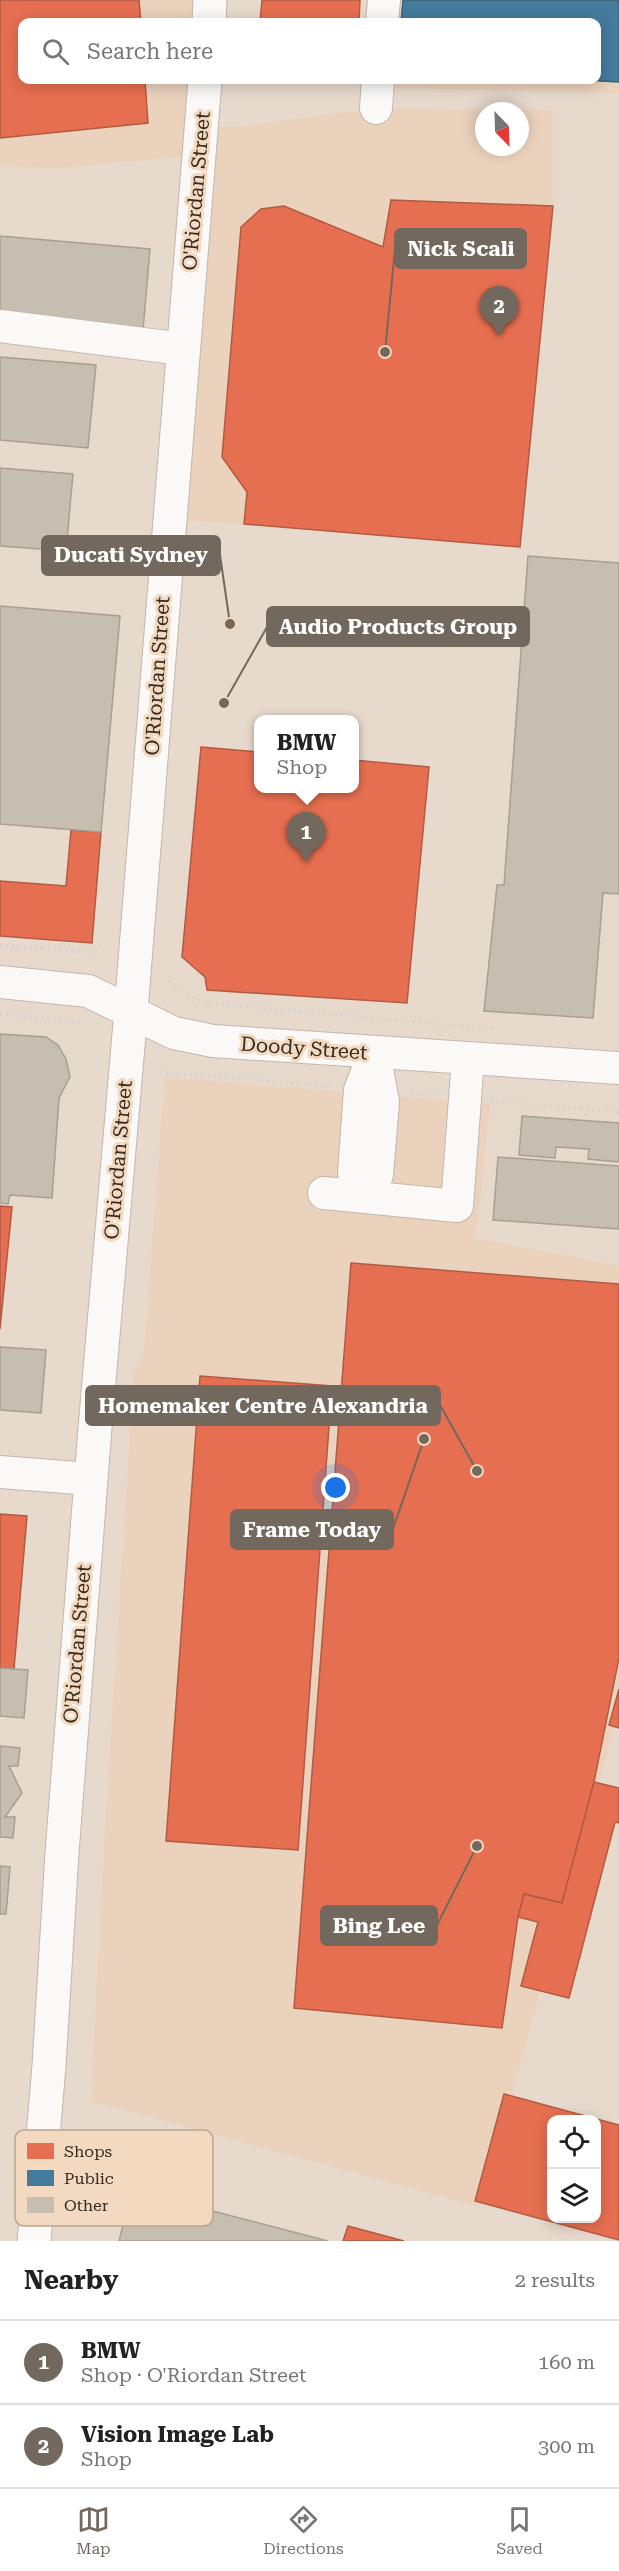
<!DOCTYPE html>
<html lang="en">
<head>
<meta charset="utf-8">
<style>
  :root { --surface:#fff; --page:#f2f2f2; --text:#222; --muted:#767676; --line:#e0e0e0; --accent:#73685d }
  body { margin:0; font-family:"Roboto Serif",serif; background:var(--page); color:var(--text) }
  .controls { position:absolute; right:18px; bottom:18px; display:grid; overflow:hidden; border-radius:12px; box-shadow:0 3px 15px #0003 }
  .controls button { width:54px; height:54px; display:grid; place-items:center; padding:0; border:0; border-bottom:2px solid var(--line); background:var(--surface); color:var(--text); font:30px sans-serif }
  .compass { position:absolute; left:475px; top:102px; width:54px; height:54px; border-radius:50%; background:var(--surface); box-shadow:0 3px 15px #0003; rotate:157deg }
  .you { position:absolute; left:336px; top:1488px; width:21px; height:21px; margin:-15px; border:4px solid #fff; border-radius:50%; background:#1a73e8; box-shadow:0 0 0 9px #1a73e833 }
  .badge { display:grid; place-items:center; width:39px; height:39px; border-radius:50%; background:var(--accent); color:#fff; font-size:20px; font-weight:700 }
  .pin { position:absolute; translate:-50% -50px; filter:drop-shadow(0 2px 3px #0008) }
  .pin::after { content:''; position:absolute; top:32px; width:21px; height:18px; background:inherit; clip-path:polygon(0 0,100% 0,50% 100%) }
  .popup { position:absolute; left:254px; top:715px; width:105px; height:78px; box-sizing:border-box; display:grid; place-content:center; border-radius:12px; background:var(--surface); filter:drop-shadow(0 2px 4px #0005); font-size:20px; white-space:nowrap; color:var(--muted) }
  .popup b { font-size:22px; color:var(--text) }
  .popup::after { content:''; position:absolute; left:50%; top:100%; margin-left:-12px; border:12px solid transparent; border-top-color:var(--surface) }
  .list { margin:0; padding:0; list-style:none }
  h2 { display:flex; justify-content:space-between; align-items:center; height:78px; margin:0; padding:0 24px; font-size:26px }
  h2 small { font-size:20px; font-weight:400; color:var(--muted) }
  .list li { display:grid; grid-template-columns:39px 1fr auto; gap:18px; align-items:center; box-sizing:border-box; height:84px; padding:0 24px; border-top:2px solid var(--line) }
  .list b { display:block; font-size:22px; white-space:nowrap }
  .list p { margin:0; font-size:20px; white-space:nowrap; color:var(--muted) }
  .list em { font-size:20px; font-style:normal; color:var(--muted) }
  .icon { flex:none; width:33px; height:33px; fill:none; stroke:currentColor; stroke-width:2; stroke-linecap:round; stroke-linejoin:round }
  .map { position:relative; flex:none; width:619px; height:2241px; overflow:hidden }
  .search { position:absolute; background:var(--surface); box-shadow:0 3px 15px #0003; left:18px; right:18px; top:18px; height:66px; display:flex; align-items:center; gap:15px; box-sizing:border-box; padding:0 21px; border-radius:12px; color:var(--muted); font-size:22px }
  .sheet { height:246px; background:var(--surface) }
  nav { display:flex; justify-content:space-around; align-items:center; box-sizing:border-box; height:84px; border-top:2px solid var(--line); background:var(--surface); font-size:16px; color:var(--muted) }
  nav a { display:grid; justify-items:center; gap:3px }
  nav .on { color:var(--accent) }
  .map>svg:first-child { display:block }
</style>
</head>
<body>
<div class="map">
<svg width="619" height="2241" viewBox="0 0 619 2241">
  <rect width="100%" height="100%" fill="#e7d9cc"/>
  <g fill="#ead2bc" fill-rule="evenodd">
    <path d="M0 0H210L209 22H22V80H205L202 128 243 126 376 108 553 110V206L520 547 169 519 199 155 60 168 0 166ZM484 111H520V147H484Z"/>
    <path d="M403 0H619V93L395 88 396 80H596V22H401Z"/>
    <path d="M165 1077 490 1104 476 1238 619 1266V1698L616 1722 480 2207 91 2101 105 1829 134 1373 144 1352Z"/>
  </g>
  <g fill="#e76f51" stroke="#b25b43" stroke-width="1.5" fill-rule="evenodd">
    <path d="M0 0H139L141 22H22V80H145L148 123 0 138Z"/>
    <path d="M262 0H360L359 22H260Z"/>
    <path d="M317 80H354V82Z"/>
    <path d="M391 200 553 206 520 547 244 524 247 492 222 457 241 227 261 209 284 206 383 247Z"/>
    <path d="M201 747 258 752V788H354V760L429 767 407 1003 207 990 205 977 182 957Z"/>
    <path d="M71 830 101 832 92 943 0 936V881L66 886Z"/>
    <path d="M0 1206 12 1207 0 1329Z"/>
    <path d="M351 1263 619 1284V1658L594 1782 562 1903 524 1894 518 1917 502 2028 294 2008Z"/>
    <path d="M200 1376 332 1386 298 1850 166 1841Z"/>
    <path d="M0 1514 27 1516 14 1669 0 1668Z"/>
    <path d="M619 1689V1728L609 1725Z"/>
    <path d="M594 1782 619 1788V1823L615 1822 569 1998 521 1986 538 1922 518 1917 524 1894 562 1903Z"/>
    <path d="M504 2094 619 2125V2240L475 2201ZM552 2120H596V2218H552Z"/>
    <path d="M348 2226 404 2241H343Z"/>
  </g>
  <path fill="#457b9d" stroke="#406378" stroke-width="1.5" d="M403 0H619V82L582 80H596V22H401Z"/>
  <g fill="#c7beb2" stroke="#a79f93" stroke-width="1.5">
    <path d="M0 236 150 249 143 330 0 318Z"/>
    <path d="M0 357 96 365 88 448 0 440Z"/>
    <path d="M0 468 73 474 66 551 0 546Z"/>
    <path d="M528 556 619 563V894L603 893 593 1018 484 1011 497 885H504Z"/>
    <path d="M0 606 120 616 101 832 0 824Z"/>
    <path d="M0 1034 46 1037 58 1045 66 1059 70 1077 59 1098 52 1198 10 1195 8 1204 0 1203Z"/>
    <path d="M522 1116 619 1123V1162L588 1159 589 1149 556 1147 555 1158 519 1155Z"/>
    <path d="M498 1157 619 1166V1229L493 1220Z"/>
    <path d="M0 1347 46 1350 41 1413 0 1410Z"/>
    <path d="M0 1668 28 1670 24 1718 0 1716Z"/>
    <path d="M0 1746 20 1748 18 1766H9L22 1793 5 1817H15L13 1838 0 1837Z"/>
    <path d="M0 1866 10 1867 6 1914H0Z"/>
    <path d="M132 2190 328 2241H119Z"/>
  </g>
  <g fill="none" stroke-linecap="round" stroke-linejoin="round">
    <defs>
      <g id="minor">
        <path d="M382 22 384 0"/>
        <path d="M376 108 378 80"/>
        <path d="M0 326 183 349"/>
        <path d="M0 982 88 991 174 1033 213 1041 619 1068"/>
        <path d="M324 1193 457 1206 468 1058"/>
        <path d="M361 1196 377 1175 383 1102 374 1053"/>
        <path d="M361 1196 354 1173 360 1090 373 1057"/>
        <path d="M0 1472 91 1479"/>
      </g>
      <g id="major">
        <path d="M209 22 210 0"/>
        <path d="M34 2241 49 2066 62 1853 95 1428 131 1011 205 80"/>
      </g>
    </defs>
    <use href="#minor" stroke="#c2b7ac" stroke-width="34"/>
    <use href="#major" stroke="#c2b7ac" stroke-width="35"/>
    <g stroke="#d5d1ce" stroke-width="4" stroke-dasharray="1.5 4.5" stroke-linecap="butt">
      <path d="M0 945 101 953"/>
      <path d="M168 981 197 1000 228 1005 497 1029"/>
      <path d="M0 1014 82 1022"/>
      <path d="M160 1072 331 1087"/>
      <path d="M411 1094 439 1096"/>
      <path d="M491 1101 619 1112"/>
    </g>
    <use href="#minor" stroke="#fbf9f7" stroke-width="32"/>
    <use href="#major" stroke="#fbf9f7" stroke-width="33"/>
  </g>
  <g text-anchor="middle" stroke-width="6" stroke-linejoin="round" paint-order="stroke">
    <g font-size="20" fill="#352b21" stroke="#f3d9c0">
      <text transform="translate(196 191) rotate(-85)" y="7">O'Riordan Street</text>
      <text transform="translate(157 676) rotate(-86)" y="7">O'Riordan Street</text>
      <text transform="translate(304 1048) rotate(4)" y="7">Doody Street</text>
      <text transform="translate(118 1160) rotate(-85)" y="7">O'Riordan Street</text>
      <text transform="translate(77 1644) rotate(-85)" y="7">O'Riordan Street</text>
    </g>
  </g>
  <rect x="15" y="2130" width="198" height="96" rx="9" fill="#f3d9c0" stroke="#baa590" stroke-width="1.5"/>
  <rect x="27" y="2143" width="27" height="16" fill="#e76f51"/>
  <rect x="27" y="2170" width="27" height="16" fill="#457b9d"/>
  <rect x="27" y="2197" width="27" height="16" fill="#c7beb2"/>
  <g font-size="16" fill="#352b21">
    <text x="64" y="2157">Shops</text>
    <text x="64" y="2184">Public</text>
    <text x="64" y="2211">Other</text>
  </g>
  <path fill="none" stroke="#73685d" stroke-width="2" d="M385 352L395 249M230 624L220 555M224 703L267 627M477 1471L440 1405M424 1439L393 1529M477 1846L437 1925"/>
  <g fill="#73685d" stroke="#f3d9c0" stroke-width="2">
    <circle cx="385" cy="352" r="6"/>
    <circle cx="230" cy="624" r="6"/>
    <circle cx="224" cy="703" r="6"/>
    <circle cx="477" cy="1471" r="6"/>
    <circle cx="424" cy="1439" r="6"/>
    <circle cx="477" cy="1846" r="6"/>
  </g>
  <g fill="#73685d" stroke="#73685d" stroke-width="2">
    <rect x="395" y="229" width="131" height="39" rx="6"/>
    <rect x="42" y="536" width="178" height="39" rx="6"/>
    <rect x="267" y="607" width="262" height="39" rx="6"/>
    <rect x="86" y="1386" width="354" height="39" rx="6"/>
    <rect x="231" y="1510" width="162" height="39" rx="6"/>
    <rect x="321" y="1906" width="116" height="39" rx="6"/>
  </g>
  <g font-size="21" text-anchor="middle" font-weight="bold" fill="#fff">
    <text x="461" y="256">Nick Scali</text>
    <text x="131" y="562">Ducati Sydney</text>
    <text x="398" y="634">Audio Products Group</text>
    <text x="263" y="1413">Homemaker Centre Alexandria</text>
    <text x="312" y="1537">Frame Today</text>
    <text x="379" y="1933">Bing Lee</text>
  </g>
</svg>
<div class="controls">
<button><svg class="icon" aria-label="locate" viewBox="0 0 24 24"><circle cx="12" cy="12" r="6"/><path d="M12 2v4M12 18v4M2 12h4M18 12h4"/></svg></button>
<button><svg class="icon" aria-label="layers" viewBox="0 0 24 24"><path d="M12 4l9 5-9 5-9-5zM3 14l9 5 9-5"/></svg></button>
</div>
<svg class="compass" viewBox="-18 -18 36 36"><path d="M0-13l5 13h-10z" fill="#e53935"/><path d="M0 13l5-13h-10z" fill="#767676"/></svg>
<div class="you"></div>
<div class="pin badge" style="left:306px;top:862px">1</div>
<div class="popup"><b>BMW</b>Shop</div>
<div class="pin badge" style="left:499px;top:336px">2</div>
<div class="search"><svg class="icon" aria-label="search" viewBox="0 0 24 24"><circle cx="10" cy="10" r="6"/><path d="M15 15l6 6"/></svg>Search here</div>
</div>
<section class="sheet">
<h2>Nearby<small>2 results</small></h2>
<ul class="list">
<li><span class="badge">1</span><div><b>BMW</b><p>Shop · O'Riordan Street</p></div><em>160 m</em></li>
<li><span class="badge">2</span><div><b>Vision Image Lab</b><p>Shop</p></div><em>300 m</em></li>
</ul>
</section>
<nav>
<a class="on"><svg class="icon" aria-label="map" viewBox="0 0 24 24"><path d="M3 6l6-2 6 2 6-2v14l-6 2-6-2-6 2zM9 4v14M15 6v14"/></svg>Map</a>
<a><svg class="icon" aria-label="directions" viewBox="0 0 24 24"><path d="M12 3l9 9-9 9-9-9zM9 14v-3h6M13 9l2 2-2 2"/></svg>Directions</a>
<a><svg class="icon" aria-label="saved" viewBox="0 0 24 24"><path d="M7 4h10v16l-5-4-5 4z"/></svg>Saved</a>
</nav>
</body>
</html>
